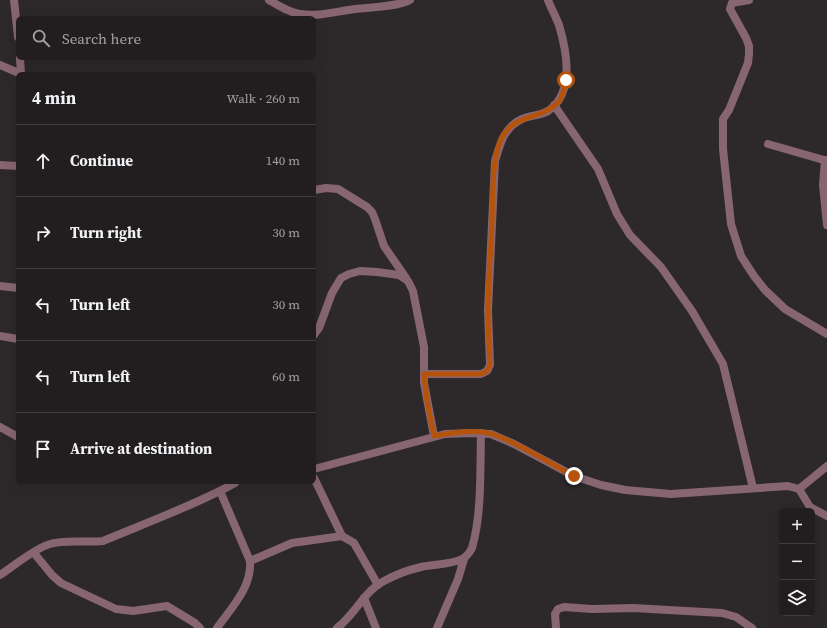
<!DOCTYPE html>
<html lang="en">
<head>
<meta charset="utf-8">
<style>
  :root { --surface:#221e1f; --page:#2a2728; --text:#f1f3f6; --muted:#a2a2a4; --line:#3f3c3d }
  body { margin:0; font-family:"Source Serif 4",serif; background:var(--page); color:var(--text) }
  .controls { position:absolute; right:12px; bottom:12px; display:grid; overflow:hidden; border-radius:6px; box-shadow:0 4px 16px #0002 }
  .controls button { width:36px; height:36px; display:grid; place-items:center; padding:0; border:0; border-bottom:1px solid var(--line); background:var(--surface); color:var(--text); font:20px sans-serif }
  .stop { position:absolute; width:12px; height:12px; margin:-9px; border:3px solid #b45309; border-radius:50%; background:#fff }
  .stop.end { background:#b45309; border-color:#fff; box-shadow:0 1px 4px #0008 }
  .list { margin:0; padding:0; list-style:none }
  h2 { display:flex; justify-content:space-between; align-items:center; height:52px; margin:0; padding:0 16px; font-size:17px }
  h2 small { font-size:13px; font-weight:400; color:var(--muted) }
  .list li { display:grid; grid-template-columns:26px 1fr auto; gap:12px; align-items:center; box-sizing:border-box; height:72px; padding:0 16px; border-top:1px solid var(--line) }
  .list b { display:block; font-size:15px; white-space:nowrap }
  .list em { font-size:13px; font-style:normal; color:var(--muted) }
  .icon { flex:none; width:22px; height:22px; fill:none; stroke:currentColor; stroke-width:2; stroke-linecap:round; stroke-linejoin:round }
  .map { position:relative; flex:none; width:827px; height:628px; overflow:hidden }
  .search { position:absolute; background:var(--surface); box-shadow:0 4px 16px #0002; left:16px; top:16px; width:300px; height:44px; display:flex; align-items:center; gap:10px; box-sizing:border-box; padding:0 14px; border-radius:6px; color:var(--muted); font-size:15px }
  .panel { position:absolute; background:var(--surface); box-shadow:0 4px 16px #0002; left:16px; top:72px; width:300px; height:412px; border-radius:6px }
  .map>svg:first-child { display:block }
</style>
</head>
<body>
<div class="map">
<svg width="827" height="628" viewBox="0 0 827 628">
  <rect width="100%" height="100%" fill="#2d2829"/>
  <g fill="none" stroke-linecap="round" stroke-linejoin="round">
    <g stroke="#886671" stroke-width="8">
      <path d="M14 0 18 37"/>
      <path d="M269 0C279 6 288 12 300 14 319 17 337 11 355 9 370 7 397 7 410 0"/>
      <path d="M749 0 732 3 730 9 746 38 749 46V54L748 63 729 110 723 119V149L731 224 741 256 754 276 765 290 785 309 827 334"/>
      <path d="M20 58 21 74"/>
      <path d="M0 65 21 74"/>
      <path d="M554 105 598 169 617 214 630 235 661 267 692 311 723 364 753 488"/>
      <path d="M768 144 827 161"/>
      <path d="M825 160 823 185 827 225"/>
      <path d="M0 165 18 166"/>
      <path d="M314 190 326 188 338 189 367 207 372 212 375 219 384 246 406 278"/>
      <path d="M0 286 18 288"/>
      <path d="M314 335 319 328 332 293 341 278 349 274 360 271 377 272 399 275 408 281 413 291 424 347V383L434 436"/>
      <path d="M0 336 18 339"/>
      <path d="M424 374H481L487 371 490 365 488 310 495 161C500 144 504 127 522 119 530 115 540 116 548 111 575 93 567 52 559 25 556 17 551 8 548 0"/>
      <path d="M0 427 18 437"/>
      <path d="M827 466 799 489 810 507 827 516"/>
      <path d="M314 469 445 434 471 433 491 434 514 444 574 476 601 485 625 490 671 494 788 486 799 489"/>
      <path d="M314 478 342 536"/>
      <path d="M34 553 52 575 61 583 116 609 133 611 167 606 195 623 200 628"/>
      <path d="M250 561 292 543 342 536 354 543 378 585"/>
      <path d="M0 575C14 566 35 548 50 544 67 539 86 543 103 541 148 522 193 506 235 483"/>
      <path d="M364 598 376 628"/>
      <path d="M217 628C232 607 252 587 250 561L220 491"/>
      <path d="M337 628C355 615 364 591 384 581 395 575 408 570 421 567 434 564 450 565 462 559 466 557 470 552 472 548 482 514 480 469 481 433"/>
      <path d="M437 628 458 579 464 559"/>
      <path d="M556 628 555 614 558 609 564 607 592 609 633 608 722 613 736 617 752 628"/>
    </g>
  </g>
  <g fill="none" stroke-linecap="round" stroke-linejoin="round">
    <path stroke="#b45309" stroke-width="5" d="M566 80C565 86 563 95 560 100 544 120 518 113 504 134 491 152 493 199 492 221 491 251 488 280 488 310 488 328 489 346 490 365L487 371 481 374H424L427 401 434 436C449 433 477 429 492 434 521 444 547 462 574 476"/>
  </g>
</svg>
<div class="controls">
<button>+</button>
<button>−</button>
<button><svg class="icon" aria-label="layers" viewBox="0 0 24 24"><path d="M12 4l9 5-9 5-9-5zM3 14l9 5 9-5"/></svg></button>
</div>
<div class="stop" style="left:566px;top:80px"></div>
<div class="stop end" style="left:574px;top:476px"></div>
<div class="search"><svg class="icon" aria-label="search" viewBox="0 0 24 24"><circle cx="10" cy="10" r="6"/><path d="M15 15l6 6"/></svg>Search here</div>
<section class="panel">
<h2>4 min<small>Walk · 260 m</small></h2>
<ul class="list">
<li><svg class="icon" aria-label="ahead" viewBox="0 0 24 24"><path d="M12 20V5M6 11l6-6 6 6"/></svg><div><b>Continue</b></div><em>140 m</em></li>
<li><svg class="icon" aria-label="right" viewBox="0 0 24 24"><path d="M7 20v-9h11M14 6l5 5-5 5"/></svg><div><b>Turn right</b></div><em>30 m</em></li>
<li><svg class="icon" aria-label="left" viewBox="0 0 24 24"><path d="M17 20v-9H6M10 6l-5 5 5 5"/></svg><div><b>Turn left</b></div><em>30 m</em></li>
<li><svg class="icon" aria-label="left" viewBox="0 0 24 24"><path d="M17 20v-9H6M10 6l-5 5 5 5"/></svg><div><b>Turn left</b></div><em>60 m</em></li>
<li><svg class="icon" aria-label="arrive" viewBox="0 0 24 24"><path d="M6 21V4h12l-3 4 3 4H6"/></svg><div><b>Arrive at destination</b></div></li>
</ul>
</section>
</div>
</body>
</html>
